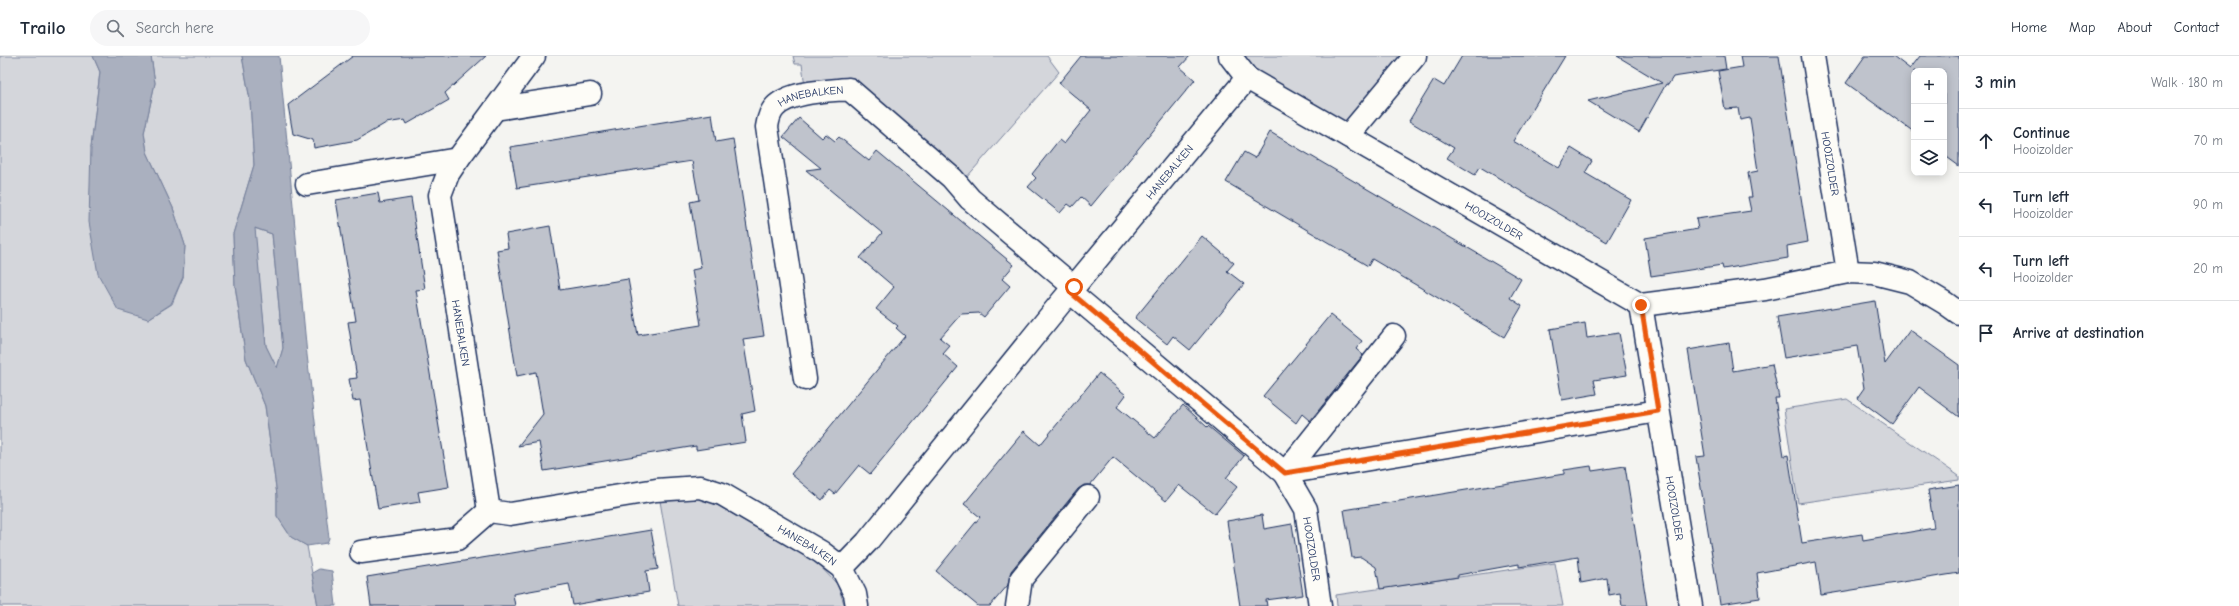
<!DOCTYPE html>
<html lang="en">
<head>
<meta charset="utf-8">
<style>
  :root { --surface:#fff; --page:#f6f6f7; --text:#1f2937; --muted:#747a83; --line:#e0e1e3 }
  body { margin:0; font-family:"Comic Neue",sans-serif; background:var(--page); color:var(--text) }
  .controls { position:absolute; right:12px; top:12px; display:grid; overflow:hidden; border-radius:8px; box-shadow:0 2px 10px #0003 }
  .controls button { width:36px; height:36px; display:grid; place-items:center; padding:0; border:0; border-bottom:1px solid var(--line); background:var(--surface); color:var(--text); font:20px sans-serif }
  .stop { position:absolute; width:12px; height:12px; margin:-9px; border:3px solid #ea580c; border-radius:50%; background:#fff }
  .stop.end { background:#ea580c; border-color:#fff; box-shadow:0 1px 4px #0008 }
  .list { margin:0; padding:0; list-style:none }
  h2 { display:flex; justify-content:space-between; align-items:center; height:52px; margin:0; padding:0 16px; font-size:17px }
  h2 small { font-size:13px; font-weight:400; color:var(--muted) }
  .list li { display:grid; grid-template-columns:26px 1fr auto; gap:12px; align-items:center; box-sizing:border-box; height:64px; padding:0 16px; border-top:1px solid var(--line) }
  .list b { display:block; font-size:15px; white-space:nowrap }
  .list p { margin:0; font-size:13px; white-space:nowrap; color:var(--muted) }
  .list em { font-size:13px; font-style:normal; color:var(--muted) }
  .icon { flex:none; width:22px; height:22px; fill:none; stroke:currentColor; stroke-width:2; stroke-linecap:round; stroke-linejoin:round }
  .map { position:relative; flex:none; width:1959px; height:550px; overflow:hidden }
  header { display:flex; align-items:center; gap:24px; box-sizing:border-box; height:56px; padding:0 20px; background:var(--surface); border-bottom:1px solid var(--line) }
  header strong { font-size:19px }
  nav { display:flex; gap:22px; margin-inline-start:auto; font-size:14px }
  .search { width:280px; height:36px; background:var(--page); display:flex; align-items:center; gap:10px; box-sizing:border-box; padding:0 14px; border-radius:22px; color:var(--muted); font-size:15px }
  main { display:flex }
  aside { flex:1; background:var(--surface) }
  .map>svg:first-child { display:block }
</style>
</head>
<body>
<header>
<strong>Trailo</strong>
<div class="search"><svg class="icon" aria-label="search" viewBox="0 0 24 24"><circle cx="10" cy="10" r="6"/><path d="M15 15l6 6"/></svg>Search here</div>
<nav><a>Home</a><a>Map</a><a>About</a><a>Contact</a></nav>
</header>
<main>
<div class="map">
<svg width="1959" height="550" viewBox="0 0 1959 550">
  <rect width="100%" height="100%" fill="#f4f4f1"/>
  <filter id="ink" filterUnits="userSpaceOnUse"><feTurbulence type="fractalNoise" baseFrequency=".025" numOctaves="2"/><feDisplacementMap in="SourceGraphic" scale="8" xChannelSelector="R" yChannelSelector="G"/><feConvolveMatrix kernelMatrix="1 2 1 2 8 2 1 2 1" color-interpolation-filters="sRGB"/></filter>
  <g filter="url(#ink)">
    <g fill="#d4d6db" stroke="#78829c">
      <path d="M0 0H93L100 16 91 91 148 263 172 248 183 221 185 189 173 152 147 96 144 77 155 27 151 0H242L250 44 254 109 233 178 235 229 246 303 265 350 277 439V460L291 481 307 490 318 550H0Z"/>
      <path d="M793 0H1047L1059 16 959 130 849 33 806 38 802 8H795Z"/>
      <path d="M1231 0H1415L1348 80Z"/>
      <path d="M254 172 272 178 283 292 277 313 266 290Z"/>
      <path d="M1847 343 1959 420V424L1798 447 1784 353Z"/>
      <path d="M681 442 704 443 715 448 817 507 837 528 845 550H678L660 445Z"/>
      <path d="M1555 507 1563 550H1337L1336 539Z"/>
    </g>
    <g fill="#aab0bf" stroke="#717c98" fill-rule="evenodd">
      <path d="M93 0H151L155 27 144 77 147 96 173 152 185 189 183 221 171 248 148 263 118 254 98 218 89 166 91 91 100 16Z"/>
      <path d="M242 0H279L307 299 329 482 327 487 307 490 291 481 277 460V439L265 350 246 303 235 229 233 178 254 109 250 44ZM255 172 272 178 283 292 277 312 266 290Z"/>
      <path d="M319 513 332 515 336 550H318L312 517Z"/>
    </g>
    <g fill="#bfc3cc" stroke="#1b2f5e">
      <path d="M353 0H486L445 37 449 44 407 68 405 64 386 67 357 84 314 92 313 84 293 78 288 49Z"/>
      <path d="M1081 0H1190L1180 11 1195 24 1091 150 1081 141 1072 151 1068 148 1060 157 1028 131 1036 122 1032 118 1059 84 1064 88 1091 54 1059 27Z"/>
      <path d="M1462 0H1565L1513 85 1559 112 1571 92 1592 105 1585 117 1631 144 1607 186 1480 111 1475 119 1447 102 1454 92 1409 65 1434 24 1444 30Z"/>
      <path d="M1617 0H1724L1726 13 1673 21 1668 29 1666 28 1639 76 1588 45 1662 27Z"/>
      <path d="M1740 0H1779L1808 186 1787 190 1788 202 1723 213 1722 209 1651 220 1645 182 1698 173 1696 163 1751 155 1748 141H1752L1748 117 1758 115 1750 62 1740 64 1738 52 1725 53 1718 15 1742 11Z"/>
      <path d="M1865 0H1893L1910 13 1920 0H1959V110L1944 99V15H1914V76L1846 27Z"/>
      <path d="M712 58 716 86 733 83 764 280 743 283 755 355 742 358 746 386 696 394V390L544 415 539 386 518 390 543 358 536 316 517 320 497 194 508 192 506 178 550 170 560 234 628 223 638 279 701 269 692 214 701 212 690 146 699 144 692 105 517 132 510 91Z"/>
      <path d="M799 62 822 82 826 78 835 85 839 81 869 105 877 95 1014 209 1002 223 1010 230 984 261 979 257 961 258 940 282 950 290 943 298 958 311 870 418 859 409 835 438 830 434 822 444 791 418 905 280 896 272 898 270 876 253 894 231 860 202 882 177 806 114 821 112 783 81Z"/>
      <path d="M1270 76 1521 223 1510 242 1522 250 1504 281 1372 203 1368 210 1226 126 1244 96 1255 102Z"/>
      <path d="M378 137 380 147 411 142 425 233 416 234 449 431 418 436 420 446 378 453 360 344 353 345 349 323 357 322 348 266 356 265 336 144Z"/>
      <path d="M1202 180 1234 207 1227 215 1244 228 1190 294 1173 280 1167 288 1135 262Z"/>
      <path d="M1875 245 1885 308 1910 274 1959 309V361L1919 331 1892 368 1857 342 1864 332 1857 290 1784 302 1777 261Z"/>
      <path d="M1330 259 1362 285 1356 293 1363 299 1310 365 1302 358 1296 367 1263 340Z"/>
      <path d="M1585 267 1587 282 1619 277 1627 319 1594 324 1597 338 1562 344 1550 273Z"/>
      <path d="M1729 287 1733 315 1772 308 1779 342H1775L1784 400 1788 399 1802 487 1862 478 1863 484 1934 472 1928 434 1959 429V517L1821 539 1816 506 1757 517 1760 542 1720 548 1696 401 1705 400 1688 294Z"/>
      <path d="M1099 317 1126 339 1117 351 1155 382 1183 349 1207 371 1208 370 1244 400 1226 422 1237 431 1215 458 1179 429 1166 445 1113 401 1090 429H1084L1078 433 1011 515 1008 529 990 550H978L936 515 980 461 964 448 1024 375 1040 389Z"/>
      <path d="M1591 410 1592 415 1625 410 1647 550H1622L1620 537 1609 539 1607 522 1581 527 1578 501 1519 511V508L1458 519V521L1380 533 1376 511 1361 501 1352 502 1344 454 1564 418V414Z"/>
      <path d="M1262 459 1264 473 1292 468 1303 539 1266 544 1267 550H1240L1227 465Z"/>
      <path d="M651 474 658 513 646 515 649 536 573 549 569 528 513 538 515 550H371L367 521Z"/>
    </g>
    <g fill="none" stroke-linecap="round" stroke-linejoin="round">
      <defs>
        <g id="street">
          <path id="s1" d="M1230 0 1247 22 1641 249 1765 233 1848 216 1874 217 1910 226 1945 247 1959 257"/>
          <path id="s2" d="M1813 0 1848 216"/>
          <path d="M495 53 590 38"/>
          <path d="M1348 80 1415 0"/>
          <path d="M307 128 458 103"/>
          <path d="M1070 236 1285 417 1658 355"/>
          <path id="s3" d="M1641 249 1691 550"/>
          <path id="s4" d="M805 323 767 71C768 64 770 56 775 51 790 35 829 35 849 33L952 122 970 143 1074 231"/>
          <path d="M489 455 440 139 448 118 458 103 534 0"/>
          <path id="s5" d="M361 496 457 483 489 455 510 458 656 434 700 431 722 438 821 496 842 512 855 538 857 550"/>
          <path id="s6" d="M842 512 867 486 1059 249 1247 22"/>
          <path d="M1017 550 1021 523 1088 441"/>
          <path d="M1320 550 1306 453 1285 417 1394 280"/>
        </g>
      </defs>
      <use href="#street" stroke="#1b2f5e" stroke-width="25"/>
      <use href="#street" stroke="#fdfcf7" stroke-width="22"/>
    </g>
  </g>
  <g fill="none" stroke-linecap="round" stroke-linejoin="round" filter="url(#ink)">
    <path stroke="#ea580c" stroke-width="5" d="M1074 231 1070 236 1285 417 1658 355 1641 249"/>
  </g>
  <g text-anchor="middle" stroke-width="4" stroke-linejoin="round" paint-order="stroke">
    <g font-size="11" fill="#1b2f5e" stroke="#fdfcf7">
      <text dy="4" stroke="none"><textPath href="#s4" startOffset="315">HANEBALKEN</textPath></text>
      <text dy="4" stroke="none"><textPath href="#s2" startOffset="109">HOOIZOLDER</textPath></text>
      <text dy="4" stroke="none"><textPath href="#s6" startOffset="514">HANEBALKEN</textPath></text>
      <text dy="4" stroke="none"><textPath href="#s1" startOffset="313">HOOIZOLDER</textPath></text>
      <text transform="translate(461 277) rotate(81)" y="4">HANEBALKEN</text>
      <text dy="4" stroke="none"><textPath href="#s3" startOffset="206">HOOIZOLDER</textPath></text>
      <text dy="4" stroke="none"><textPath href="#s5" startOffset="475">HANEBALKEN</textPath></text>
      <text transform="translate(1312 493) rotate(81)" y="4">HOOIZOLDER</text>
    </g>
  </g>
</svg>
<div class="controls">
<button>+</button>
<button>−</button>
<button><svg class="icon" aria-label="layers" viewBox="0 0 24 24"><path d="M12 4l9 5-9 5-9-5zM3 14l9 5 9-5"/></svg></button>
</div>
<div class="stop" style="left:1074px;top:231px"></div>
<div class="stop end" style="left:1641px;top:249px"></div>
</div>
<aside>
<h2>3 min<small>Walk · 180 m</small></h2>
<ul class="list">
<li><svg class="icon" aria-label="ahead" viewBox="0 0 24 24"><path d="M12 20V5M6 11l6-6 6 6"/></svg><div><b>Continue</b><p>Hooizolder</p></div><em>70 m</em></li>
<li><svg class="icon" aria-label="left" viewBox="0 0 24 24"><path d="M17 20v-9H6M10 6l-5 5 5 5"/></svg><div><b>Turn left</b><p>Hooizolder</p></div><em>90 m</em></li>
<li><svg class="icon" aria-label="left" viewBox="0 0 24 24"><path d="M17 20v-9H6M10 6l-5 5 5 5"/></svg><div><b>Turn left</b><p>Hooizolder</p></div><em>20 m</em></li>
<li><svg class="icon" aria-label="arrive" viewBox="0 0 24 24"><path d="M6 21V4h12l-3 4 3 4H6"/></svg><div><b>Arrive at destination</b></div></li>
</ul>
</aside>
</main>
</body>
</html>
